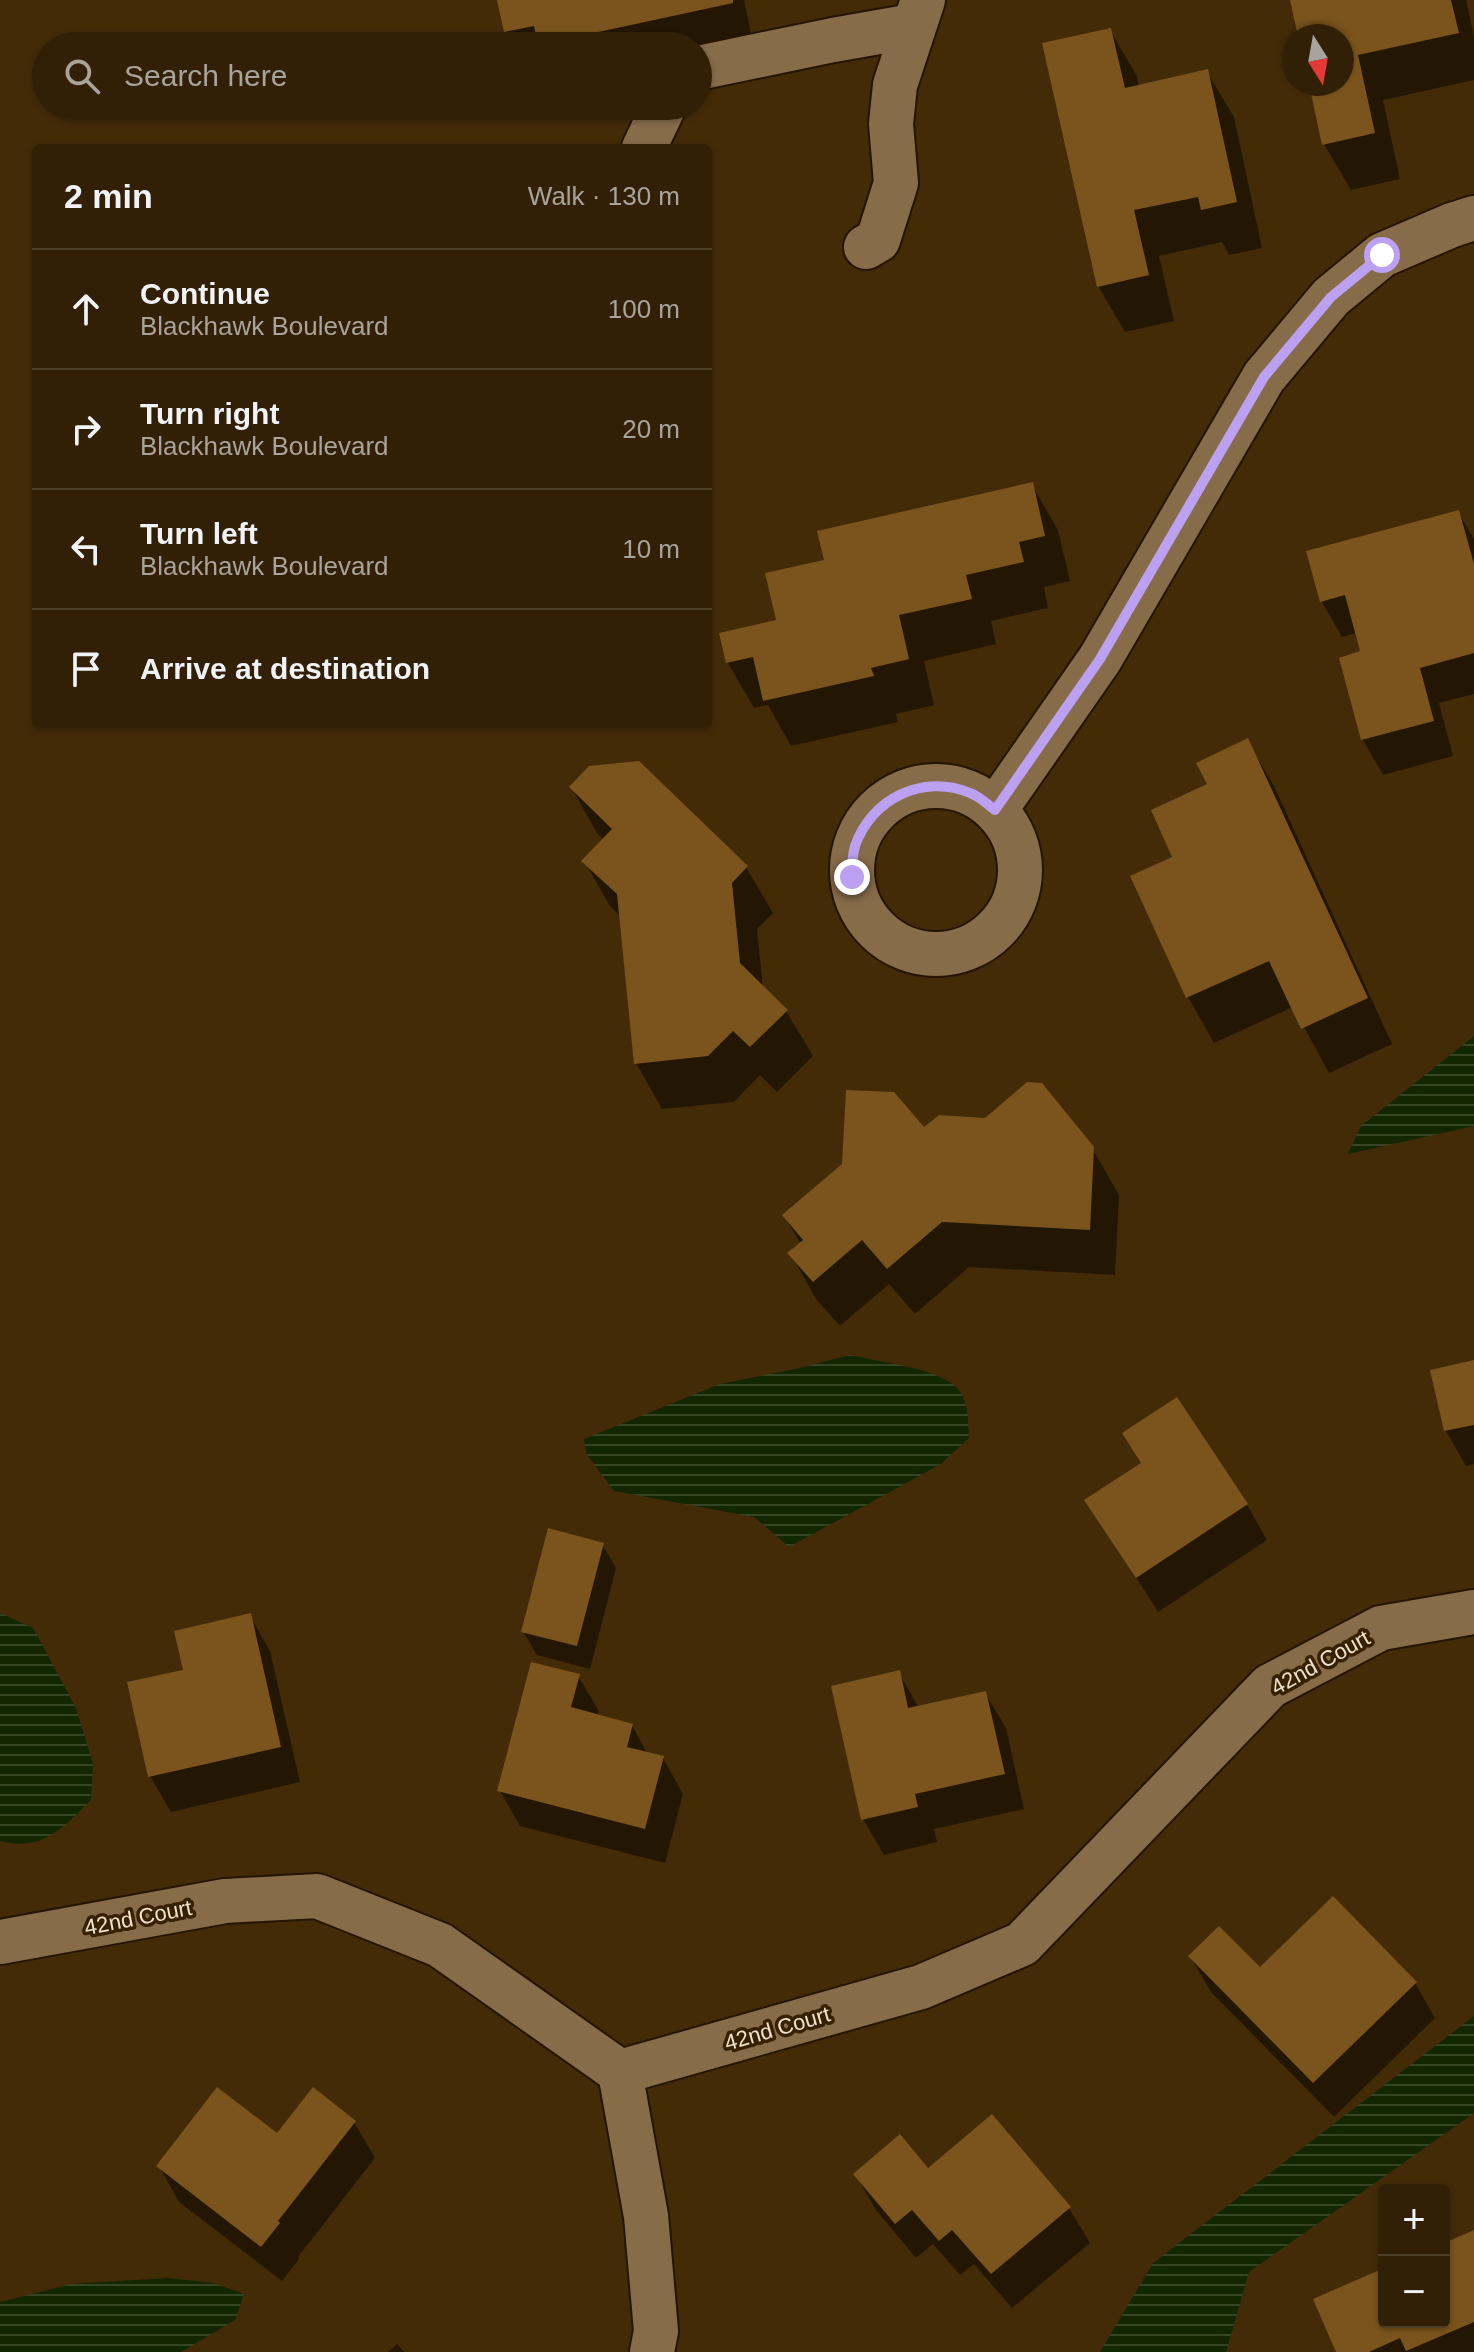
<!DOCTYPE html>
<html lang="en">
<head>
<meta charset="utf-8">
<style>
  :root { --surface:#322006; --page:#3a2810; --text:#f1f3f6; --muted:#a8a39b; --line:#4d3e28 }
  body { margin:0; font-family:Helvetica,sans-serif; background:var(--page); color:var(--text) }
  .controls { position:absolute; right:24px; bottom:24px; display:grid; overflow:hidden; border-radius:8px; box-shadow:0 2px 6px #0004 }
  .controls button { width:72px; height:72px; display:grid; place-items:center; padding:0; border:0; border-bottom:2px solid var(--line); background:var(--surface); color:var(--text); font:40px sans-serif }
  .compass { position:absolute; left:1282px; top:24px; width:72px; height:72px; border-radius:50%; background:var(--surface); box-shadow:0 2px 6px #0004; rotate:169deg }
  .stop { position:absolute; width:24px; height:24px; margin:-18px; border:6px solid #bca0f2; border-radius:50%; background:#fff }
  .stop.end { background:#bca0f2; border-color:#fff; box-shadow:0 2px 8px #0008 }
  .list { margin:0; padding:0; list-style:none }
  h2 { display:flex; justify-content:space-between; align-items:center; height:104px; margin:0; padding:0 32px; font-size:34px }
  h2 small { font-size:26px; font-weight:400; color:var(--muted) }
  .list li { display:grid; grid-template-columns:52px 1fr auto; gap:24px; align-items:center; box-sizing:border-box; height:120px; padding:0 32px; border-top:2px solid var(--line) }
  .list b { display:block; font-size:30px; white-space:nowrap }
  .list p { margin:0; font-size:26px; white-space:nowrap; color:var(--muted) }
  .list em { font-size:26px; font-style:normal; color:var(--muted) }
  .icon { flex:none; width:44px; height:44px; fill:none; stroke:currentColor; stroke-width:2; stroke-linecap:round; stroke-linejoin:round }
  .map { position:relative; flex:none; width:1474px; height:2352px; overflow:hidden }
  .search { position:absolute; background:var(--surface); box-shadow:0 2px 6px #0004; left:32px; top:32px; width:680px; height:88px; display:flex; align-items:center; gap:20px; box-sizing:border-box; padding:0 28px; border-radius:44px; color:var(--muted); font-size:30px }
  .panel { position:absolute; background:var(--surface); box-shadow:0 2px 6px #0004; left:32px; top:144px; width:680px; height:584px; border-radius:8px }
  .map>svg:first-child { display:block }
</style>
</head>
<body>
<div class="map">
<svg width="1474" height="2352" viewBox="0 0 1474 2352">
  <defs>
    <pattern id="water-rules" width="6" height="5" patternUnits="userSpaceOnUse" patternTransform="scale(2)"><rect width="6" height="5" fill="#122600"/><path d="M0 2.5h6" fill="none" stroke="#354524"/></pattern>
  </defs>
  <rect width="100%" height="100%" fill="#432b08"/>
  <g fill="url(#water-rules)">
    <path d="M1474 1036V1126L1348 1154 1361 1126Z"/>
    <path d="M850 1355C878 1362 940 1368 958 1389 969 1402 968 1422 969 1438L941 1464 789 1547 754 1517 614 1491 587 1455 584 1439 720 1384 795 1369Z"/>
    <path d="M0 1613 33 1628 76 1708 93 1764 91 1800C63 1828 42 1852 0 1841Z"/>
    <path d="M1474 2016V2113L1249 2272 1226 2352H1100L1153 2263Z"/>
    <path d="M168 2278 213 2283 244 2294 235 2320 181 2352H0V2302L71 2284Z"/>
  </g>
  <g fill="#0007">
    <path d="M499 0H744L752 38 698 46H514L506 31Z"/>
    <path d="M1292 0H1466L1474 36V80L1383 100 1400 179 1351 190 1324 144 1311 84H1342V36H1300Z"/>
    <path d="M1110 30 1137 76 1139 87 1207 72 1234 117 1262 248 1229 255 1222 242 1159 256 1174 321 1125 332 1098 286Z"/>
    <path d="M1032 485 1058 530 1070 581 1044 587 1048 608 991 621 996 644 924 661 934 705 896 714 898 722 791 746 768 705 754 708 728 663 721 634 778 621 826 562Z"/>
    <path d="M1458 512 1474 539V694L1439 703 1453 756 1383 775 1363 740V652L1357 633 1342 637 1322 602 1308 553Z"/>
    <path d="M1247 741 1274 786 1392 1044 1329 1073 1293 1007 1214 1043 1188 997 1132 877 1175 858 1209 785Z"/>
    <path d="M571 787 746 867 773 913 757 929 763 988 786 1011 813 1056 777 1092 760 1075 734 1102 662 1109 636 1063 621 917 610 906 584 861 604 840 597 833Z"/>
    <path d="M924 1130 1092 1148 1119 1195 1115 1275 969 1267 915 1314 889 1284 840 1326 816 1299 790 1253 801 1244 784 1216Z"/>
    <path d="M1474 1362V1464L1466 1466 1446 1431Z"/>
    <path d="M1087 1500 1247 1505 1267 1540 1158 1612Z"/>
    <path d="M602 1544 616 1568 590 1669 537 1655 523 1631Z"/>
    <path d="M250 1616 270 1651 300 1782 171 1812 150 1776 185 1671Z"/>
    <path d="M899 1673 919 1708 985 1693 1006 1728 1024 1809 934 1829 937 1842 884 1855 863 1819Z"/>
    <path d="M578 1676 599 1711 597 1716 632 1725 648 1755 663 1758 683 1794 665 1863 520 1826 500 1791Z"/>
    <path d="M1190 1956 1260 1970 1415 1983 1435 2018 1334 2117 1211 1992Z"/>
    <path d="M354 2122 375 2158 298 2257 299 2259 282 2281 179 2202 159 2166 278 2136Z"/>
    <path d="M927 2171 1069 2208 1090 2243 1012 2308 974 2264 960 2275 933 2244 916 2258 876 2210 855 2174Z"/>
    <path d="M1474 2232V2352H1338L1384 2270V2322H1444V2245Z"/>
    <path d="M397 2344 404 2352H388Z"/>
  </g>
  <g fill="#7a541c">
    <path d="M497 0H733V3L538 45 534 26 504 32Z"/>
    <path d="M1290 0H1451L1459 33 1358 55 1375 133 1322 145 1309 84H1342V36H1298Z"/>
    <path d="M1111 28 1125 88 1208 69 1237 202 1201 210 1198 197 1134 210 1149 275 1097 287 1042 43Z"/>
    <path d="M1033 482 1045 536 1019 542 1024 562 966 575 972 599 899 615 909 659 871 668 874 676 763 701 753 657 726 663 719 633 776 620 765 573 824 560 817 531Z"/>
    <path d="M1459 510 1474 564V653L1420 668 1434 721 1361 740 1339 658 1360 651 1345 595 1320 602 1306 551Z"/>
    <path d="M1248 738 1368 998 1301 1029 1269 961 1186 998 1130 876 1172 857 1151 810 1207 784 1196 763Z"/>
    <path d="M639 761 748 866 732 883 740 963 788 1010 750 1047 733 1031 708 1056 634 1064 617 894 581 861 612 829 569 787 589 766Z"/>
    <path d="M1027 1082 1042 1083 1094 1147 1090 1230 942 1222 887 1269 862 1240 813 1282 787 1253 803 1240 782 1215 842 1164 846 1090 894 1092 924 1127 939 1115 985 1118Z"/>
    <path d="M1474 1360V1425L1444 1431 1430 1370Z"/>
    <path d="M1177 1397 1248 1504 1136 1578 1084 1500 1141 1463 1122 1433Z"/>
    <path d="M548 1528 604 1543 577 1646 521 1632Z"/>
    <path d="M251 1613 281 1747 148 1777 127 1682 183 1670 174 1631Z"/>
    <path d="M531 1662 580 1674 571 1707 633 1724 627 1747 664 1756 645 1829 497 1791Z"/>
    <path d="M900 1670 908 1708 986 1691 1005 1774 915 1794 918 1807 861 1820 831 1686Z"/>
    <path d="M1333 1896 1417 1982 1313 2083 1188 1956 1219 1926 1260 1967Z"/>
    <path d="M217 2087 277 2133 313 2087 356 2121 278 2221 280 2223 261 2247 156 2166Z"/>
    <path d="M992 2114 1071 2207 991 2274 952 2230 939 2241 912 2210 895 2224 853 2174 900 2134 928 2168Z"/>
    <path d="M1474 2230V2322L1406 2351 1400 2338 1369 2352H1336L1313 2299 1384 2268V2322H1444V2243Z"/>
  </g>
  <g fill="none" stroke-linecap="round" stroke-linejoin="round">
    <defs>
      <g id="minor">
        <path d="M698 68 833 40 913 26"/>
        <path d="M644 148 664 106"/>
        <path d="M866 247 878 240 896 183 891 124 895 85 923 0"/>
        <circle cx="936" cy="870" r="84"/>
        <path d="M995 810 1100 659 1264 377 1331 297 1382 255 1452 225 1474 218"/>
        <path d="M0 1942 225 1901 317 1896 440 1945 620 2072 921 1987 1022 1944 1270 1686 1381 1628 1474 1612"/>
        <path d="M620 2072 646 2216 656 2331 652 2352"/>
      </g>
    </defs>
    <use href="#minor" stroke="#251400" stroke-width="48"/>
    <use href="#minor" stroke="#876c4a" stroke-width="44"/>
  </g>
  <g fill="none" stroke-linecap="round" stroke-linejoin="round">
    <path stroke="#bca0f2" stroke-width="10" d="M852 877C852 867 852 856 855 846 871 799 923 773 970 793 979 796 987 804 995 810L1100 659 1264 377 1331 297 1382 255"/>
  </g>
  <g text-anchor="middle" stroke-width="7" stroke-linejoin="round" paint-order="stroke">
    <g font-size="22" fill="#f0e1cf" stroke="#382100">
      <text transform="translate(1320 1662) rotate(-29)" y="8">42nd Court</text>
      <text transform="translate(138 1917) rotate(-11)" y="8">42nd Court</text>
      <text transform="translate(777 2028) rotate(-16)" y="8">42nd Court</text>
    </g>
  </g>
</svg>
<div class="controls">
<button>+</button>
<button>−</button>
</div>
<svg class="compass" viewBox="-18 -18 36 36"><path d="M0-13l5 13h-10z" fill="#e53935"/><path d="M0 13l5-13h-10z" fill="#a8a39b"/></svg>
<div class="stop" style="left:1382px;top:255px"></div>
<div class="stop end" style="left:852px;top:877px"></div>
<div class="search"><svg class="icon" aria-label="search" viewBox="0 0 24 24"><circle cx="10" cy="10" r="6"/><path d="M15 15l6 6"/></svg>Search here</div>
<section class="panel">
<h2>2 min<small>Walk · 130 m</small></h2>
<ul class="list">
<li><svg class="icon" aria-label="ahead" viewBox="0 0 24 24"><path d="M12 20V5M6 11l6-6 6 6"/></svg><div><b>Continue</b><p>Blackhawk Boulevard</p></div><em>100 m</em></li>
<li><svg class="icon" aria-label="right" viewBox="0 0 24 24"><path d="M7 20v-9h11M14 6l5 5-5 5"/></svg><div><b>Turn right</b><p>Blackhawk Boulevard</p></div><em>20 m</em></li>
<li><svg class="icon" aria-label="left" viewBox="0 0 24 24"><path d="M17 20v-9H6M10 6l-5 5 5 5"/></svg><div><b>Turn left</b><p>Blackhawk Boulevard</p></div><em>10 m</em></li>
<li><svg class="icon" aria-label="arrive" viewBox="0 0 24 24"><path d="M6 21V4h12l-3 4 3 4H6"/></svg><div><b>Arrive at destination</b></div></li>
</ul>
</section>
</div>
</body>
</html>
